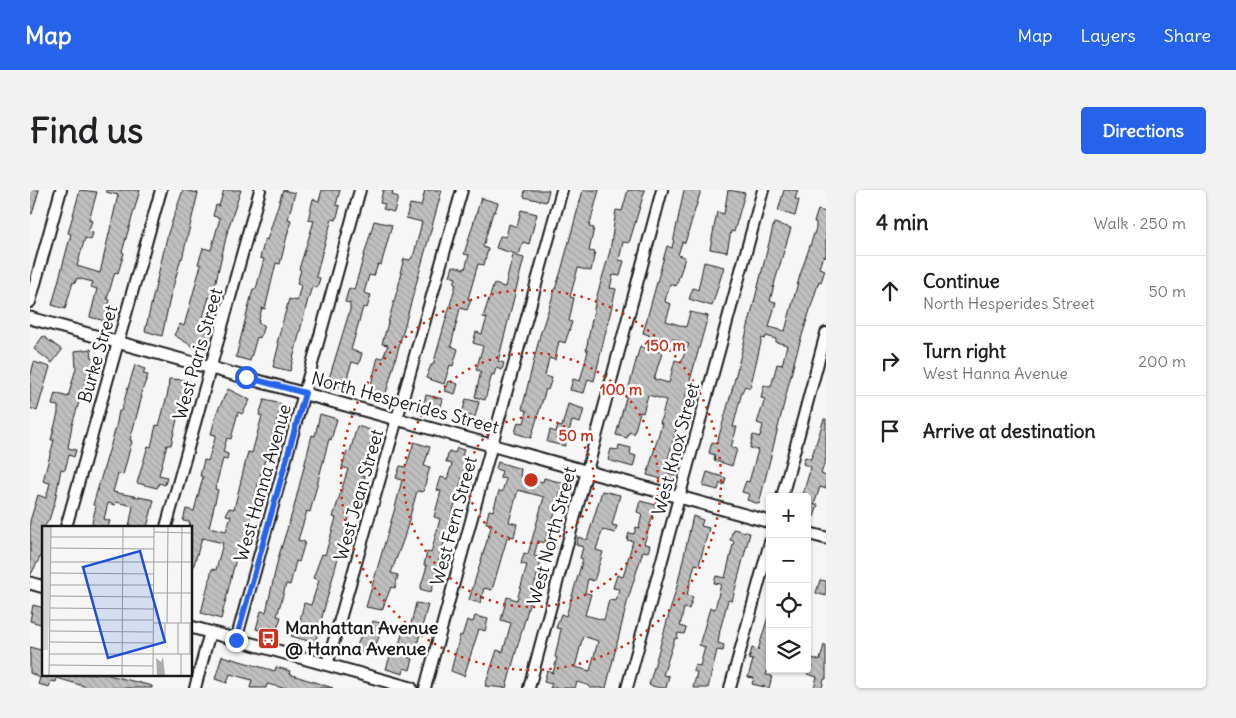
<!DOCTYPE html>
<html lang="en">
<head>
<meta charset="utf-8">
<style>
  :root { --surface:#fff; --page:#f2f2f2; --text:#202124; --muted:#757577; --line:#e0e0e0; --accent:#2563eb }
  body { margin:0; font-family:Delius,sans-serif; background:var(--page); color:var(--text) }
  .controls { position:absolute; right:15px; bottom:15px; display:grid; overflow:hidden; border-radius:5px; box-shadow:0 1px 4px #0004 }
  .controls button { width:45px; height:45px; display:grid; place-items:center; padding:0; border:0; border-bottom:1px solid var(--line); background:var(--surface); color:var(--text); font:25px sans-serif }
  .stop { position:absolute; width:15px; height:15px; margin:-11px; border:4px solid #2563eb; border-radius:50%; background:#fff }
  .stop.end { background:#2563eb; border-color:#fff; box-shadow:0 1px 5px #0008 }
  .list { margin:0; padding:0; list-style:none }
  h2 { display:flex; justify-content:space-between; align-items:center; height:65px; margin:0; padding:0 20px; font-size:21px }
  h2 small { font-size:16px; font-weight:400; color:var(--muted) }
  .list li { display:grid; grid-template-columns:32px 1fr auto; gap:15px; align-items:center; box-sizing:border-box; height:70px; padding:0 20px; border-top:1px solid var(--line) }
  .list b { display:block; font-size:19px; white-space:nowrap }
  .list p { margin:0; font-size:16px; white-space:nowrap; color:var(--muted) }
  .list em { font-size:16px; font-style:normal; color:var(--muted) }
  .icon { flex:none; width:28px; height:28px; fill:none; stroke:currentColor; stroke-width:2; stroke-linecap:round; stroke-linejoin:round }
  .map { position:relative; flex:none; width:796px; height:498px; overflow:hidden; border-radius:5px }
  header { display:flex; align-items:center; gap:30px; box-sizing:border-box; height:70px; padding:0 25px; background:var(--accent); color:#fff }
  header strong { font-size:24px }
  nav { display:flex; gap:28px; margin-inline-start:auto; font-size:18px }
  .intro { display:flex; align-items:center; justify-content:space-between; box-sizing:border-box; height:120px; padding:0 30px }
  h1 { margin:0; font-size:35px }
  .button { padding:12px 22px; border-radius:5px; background:var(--accent); color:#fff; font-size:18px; font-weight:700 }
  main { display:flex; gap:30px; padding:0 30px }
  aside { flex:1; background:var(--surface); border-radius:5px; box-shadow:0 1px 4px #0004 }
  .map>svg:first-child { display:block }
</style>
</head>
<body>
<header>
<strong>Map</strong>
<nav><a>Map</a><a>Layers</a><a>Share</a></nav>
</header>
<div class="intro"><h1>Find us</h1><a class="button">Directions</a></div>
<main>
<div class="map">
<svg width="796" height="498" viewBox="0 0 796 498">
  <defs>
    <pattern id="building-back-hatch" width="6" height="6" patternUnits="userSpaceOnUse" patternTransform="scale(1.25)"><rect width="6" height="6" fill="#c0c0c0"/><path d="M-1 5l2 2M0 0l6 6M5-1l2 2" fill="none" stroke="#a4a4a4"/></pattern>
  </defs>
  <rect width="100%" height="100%" fill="#f6f6f6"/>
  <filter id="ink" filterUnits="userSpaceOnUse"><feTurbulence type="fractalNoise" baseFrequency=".02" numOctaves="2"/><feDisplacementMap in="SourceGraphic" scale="10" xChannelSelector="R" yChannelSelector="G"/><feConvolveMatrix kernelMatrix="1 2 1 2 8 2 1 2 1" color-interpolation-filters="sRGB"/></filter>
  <g filter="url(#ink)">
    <g fill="url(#building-back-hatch)" stroke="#1c1c1c" fill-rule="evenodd">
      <path d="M0 0H9L2 24 0 23Z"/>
      <path d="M50 0 67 2 59 30 62 31 58 42 63 43 61 50 55 48 47 76 70 83 88 5 76 2V0H110L92 62 94 63 88 83 85 82 77 109 80 110 75 131 60 127 67 99 61 97 63 92 47 88 45 93 43 92 35 119 22 115 41 44 38 43Z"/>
      <path d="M153 0 168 3 152 69 151 68 140 108 132 146 115 141 138 43Z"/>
      <path d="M194 0H211L198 39 182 108 179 107 170 138 181 144 177 149 172 146 165 158 144 145 150 134 154 136 171 75 168 74 173 58 181 60 190 28 183 26 186 15 189 16Z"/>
      <path d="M253 0 265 3 258 29 261 30 250 74 246 73 235 119 232 118 228 133 234 135 230 148 227 147 220 171 206 167 223 99H226L234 69 230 68 235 49 237 50Z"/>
      <path d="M292 0H310L306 15 310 16 306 30 302 29 292 63 286 87 290 88 287 98 282 97 278 109 260 181 243 177 249 154 247 153 259 109 267 111 271 95 267 94 271 80 269 79 284 31 278 30 283 9 289 11Z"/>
      <path d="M353 0H363L362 5 368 7 364 22 353 19 355 14 350 13Z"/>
      <path d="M395 0H412L355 207 339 203 348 167 353 168 358 155 352 154 372 83H370L374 69 380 70 384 64 392 32 376 28 380 14 391 16Z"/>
      <path d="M495 0H519L516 12 494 7Z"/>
      <path d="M553 0H569L559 37 564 38 559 61 565 62 561 81 548 78 540 107 544 108 539 131 542 132 535 153 529 151 525 170 519 168 515 186 522 188 518 200 516 199 501 248 485 243 488 232 494 233 497 221 492 219 510 145 531 81Z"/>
      <path d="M598 0H615L599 53 593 52 589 70 594 71 590 86 583 85 580 98 586 99 564 191 558 189 554 203 540 200 543 189 550 191 558 161 556 160 566 109 580 61 586 20 592 21Z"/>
      <path d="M654 0H671L655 53 652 52 648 65 655 67 652 78 646 96 640 94 636 107 635 112 641 114 636 131 656 137 660 122 678 126 638 269 642 270 638 283 645 285 643 292 617 285 632 233H630L636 210 618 205 613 223 610 222 604 244 599 242 597 248 586 245 610 156 615 158 619 145 613 143 637 56 642 58ZM631 148 642 151 643 149 659 154 651 172 645 170 639 193 624 189 632 163 627 161Z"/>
      <path d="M698 0 715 3 704 42 701 41 697 62 680 59 687 22 694 24Z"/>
      <path d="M754 0H768L765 9 769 10 765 26 748 21Z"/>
      <path d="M451 8 468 13 465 22H463L453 57 458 59 454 75 448 74 438 109 441 110 437 120 430 118 421 156 428 159 423 176 420 175 414 194 396 188 401 175H403L426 94 424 93 426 88 420 86 423 76 435 79 439 65 434 64Z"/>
      <path d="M491 20 507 24 499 54 493 52 489 65 466 58 470 46 476 47 479 34 487 37Z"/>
      <path d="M788 20 796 22V67L793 66 789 78 795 80 791 92 789 91 766 165 729 314 717 310 719 304 712 302 716 291 719 292 728 260 720 258 723 245 730 247 733 235 727 233 735 209 731 208 734 195 741 197 747 174 752 175 757 155 746 152V149L736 146 735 149 732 148 720 198 715 196 712 202 703 237H707L701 257 707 259 702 276 684 270 685 265 679 263 682 252 687 253 701 204 744 33 761 38 745 91 740 111 746 112 739 137 755 141 770 85 786 38V32H784Z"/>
      <path d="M344 31 362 35 351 75 348 74 344 86 339 85 334 103 341 105 337 118 333 117 321 160 332 163 329 174 322 172 313 200 297 195 320 120V113L315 112 319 98 324 100Z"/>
      <path d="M483 65 494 68 468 171 474 173 472 180 466 178 464 185 462 184 455 210 445 207 451 181 446 180 453 156 443 153 446 142 452 144 457 128 453 127 464 94 475 97Z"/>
      <path d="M674 72 694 77 682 116 659 109 663 98 668 100Z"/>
      <path d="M13 146 32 160 22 173 4 159Z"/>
      <path d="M61 159 62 168H69V175L60 176 42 235 38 258 46 260 44 267 39 265 35 280 31 279 25 311 19 330 14 337 11 360 13 362 0 386V331L8 305 16 308 20 293 13 291 24 250H21L28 223V216L22 215 25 203 38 207 46 178 45 161Z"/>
      <path d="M4 172 20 177 7 221 0 218V188Z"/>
      <path d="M105 175 115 179 113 184 118 185 110 206H112L100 250 102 251 93 285 88 284 83 302 124 310 120 326 117 337H99L103 316 86 312 85 315 78 313 74 329 80 331 78 337H61L66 316 63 315 86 237 89 221H91Z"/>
      <path d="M139 189 159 190 158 204H153L141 255H137L129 285 137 287 135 295 129 293 127 298 107 293 118 256 121 257 126 235 129 236 138 202Z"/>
      <path d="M419 191 428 194 425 204 415 201Z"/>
      <path d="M198 199 220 210 212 224 208 222 201 249 197 248 193 262 198 264 197 270 193 269 185 299 188 300 179 337 196 341 201 326 196 325 199 318 204 319 218 262 222 263 232 226 229 225 234 210 252 214 230 286 220 332 211 356H209L191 429 171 423 182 379 186 380 193 353 172 348 163 378 161 377V337H159L160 332 153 331 156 319 164 321 173 287 170 286 174 270 178 271 186 245 181 244 187 222Z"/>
      <path d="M396 205 413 209 408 227 391 222Z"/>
      <path d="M436 209 449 212 445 227 432 224Z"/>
      <path d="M538 214 554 219 550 233 542 231 535 256 517 252 520 240 526 242 528 236 532 237Z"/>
      <path d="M290 224 307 229 301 250 299 249 280 322 277 321 268 350 275 352 269 372 266 371 260 395 256 394 247 426 251 427 247 439 241 437 239 443 226 439 231 421 236 422 249 365 264 317 282 245 285 246Z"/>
      <path d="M794 229H796V268L791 284 796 286V299L790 297 784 315H788L784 327 777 325V307H772L781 277 773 274 775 267 781 269Z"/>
      <path d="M327 236 344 241 338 260 341 261 337 273 331 271 327 284 335 286 328 313 331 314 329 320 323 318 318 331 285 453 261 446 265 434 269 435 274 413 281 415 283 409 289 390 283 388 292 364 295 365 306 328 303 327 318 279 312 277 317 261 320 262Z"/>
      <path d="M384 252 400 257 394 276 400 277 393 302 387 301 374 348 361 383 368 385 365 398 361 397 352 420 336 417 365 318 372 290 366 288 370 276 376 277Z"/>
      <path d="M589 255 601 258 600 264 606 266 603 277 578 270 581 259 588 260Z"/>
      <path d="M427 258 434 260 432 265 438 267 409 371 416 373 414 384 407 382 401 402 390 399 397 376 394 375 397 362 401 363 410 329 404 327 411 301 407 300 411 287 417 289 422 274 416 272 419 261 425 263Z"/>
      <path d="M468 272 491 279 490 286 513 292 514 288 533 293 521 337 519 336 515 353 508 351 504 366 512 368 476 498 455 496 467 460 473 462 481 433 471 430 477 407 487 410 497 375 491 374 494 363 498 364 514 307 488 300 479 332 487 334 484 347 478 345 462 400 454 398 450 413 439 410 462 334 456 333 459 320 463 321 469 301 472 302 476 289 470 288 472 281 466 279Z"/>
      <path d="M677 282 696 288 694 295 690 293 688 300 673 296Z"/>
      <path d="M572 301 590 305 582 335 587 336 585 343 573 340 570 347 566 360 573 362 564 391 558 389 555 403 561 404 555 425 574 430 579 410 586 411 589 399 583 398 587 385 593 387 603 351 597 350 599 343 604 344 606 337 609 338 612 324 607 322 610 311 626 315 614 354 620 355 618 362 613 361 598 409 576 498H559L560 496 547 492 545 498H520L522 494 514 492 517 481 523 483 527 468 525 467 531 439 526 438 531 424 536 426 553 369 550 368 553 357 546 355 548 347 557 350ZM553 446 568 451 560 481 545 477Z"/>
      <path d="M663 326 673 330 671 336 679 338 669 375 665 374 657 405 663 407 659 419 654 418 650 436 656 438 654 444 648 443 647 449 645 448 633 485 639 486 636 498H630L619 495 647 396Z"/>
      <path d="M703 339 720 343 702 411 698 410 690 440 688 453 694 455 693 461 687 460 678 498H663L667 482 663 481 665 475 670 476 675 457 669 455 673 442 680 418 685 419 691 394 684 393 686 386 695 388 704 351 700 350Z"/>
      <path d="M790 390 796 391V406L786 403Z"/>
      <path d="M386 413 398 415 387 455 382 454 378 467 383 469 380 480 374 478 373 484 356 479 363 457 368 458 374 437 380 438Z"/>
      <path d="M3 415 14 418V435L0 431Z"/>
      <path d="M445 426 458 429 455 441 449 439 434 486 421 481 430 445 432 446 437 430 443 432Z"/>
      <path d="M738 427H740V472L736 485 742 486 739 498 722 494 724 488 718 487 723 470 719 469 722 458 728 460Z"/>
      <path d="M343 431 354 434 343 462 337 461 335 466 324 463 335 435 341 437Z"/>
      <path d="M794 455H796V489H794L792 498H784L787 487 777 484V467L790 470Z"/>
      <path d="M0 457 14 461V484H75L122 496V498H60L27 488 26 492 21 491 19 497 8 494 10 488 0 483Z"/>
      <path d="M192 466 245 481 246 477 260 481 259 484 303 498H253L237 494 236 498H220L222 490 200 484 197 493 185 489Z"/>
    </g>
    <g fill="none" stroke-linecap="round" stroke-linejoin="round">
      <defs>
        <g id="minor">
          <path d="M0 112 31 0"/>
          <path d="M752 307 796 143"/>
          <path d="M36 337 131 0"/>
          <path d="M136 337 230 0"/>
          <path d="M206 450 330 0"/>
          <path d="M297 475 432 0"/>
          <path d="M165 498 180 442"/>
          <path d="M395 498 532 0"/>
          <path d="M499 498 632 0"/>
          <path d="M597 498 733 0"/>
          <path d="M700 498 740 352"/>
        </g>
        <g id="tertiary">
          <path d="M0 128 740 332"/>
          <path d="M777 343 796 348"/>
          <path d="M0 393 14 397"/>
          <path d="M161 437 381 498"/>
        </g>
      </defs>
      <use href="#minor" stroke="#1c1c1c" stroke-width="14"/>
      <use href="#tertiary" stroke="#1c1c1c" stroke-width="15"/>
      <use href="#minor" stroke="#fff" stroke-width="10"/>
      <use href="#tertiary" stroke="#fff" stroke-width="11"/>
    </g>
  </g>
  <g fill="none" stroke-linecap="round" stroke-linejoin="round" filter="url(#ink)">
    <path stroke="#2563eb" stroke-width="6" d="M206 450 275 203 216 187"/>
  </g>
  <g fill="none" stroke="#c8321e" stroke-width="2.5" stroke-dasharray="2.5 5">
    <circle cx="501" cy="290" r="63"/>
    <circle cx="501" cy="290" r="127"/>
    <circle cx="501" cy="290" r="190"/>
  </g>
  <defs>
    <symbol id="bus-square" viewBox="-11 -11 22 22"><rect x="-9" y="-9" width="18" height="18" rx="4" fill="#c8321e" stroke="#fff"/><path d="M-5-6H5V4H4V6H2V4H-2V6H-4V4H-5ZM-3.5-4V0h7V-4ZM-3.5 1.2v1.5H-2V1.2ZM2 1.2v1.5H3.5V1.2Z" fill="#fff"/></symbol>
  </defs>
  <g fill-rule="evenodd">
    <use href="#bus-square" x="226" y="436" width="25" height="25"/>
  </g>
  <g text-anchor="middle" stroke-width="5" stroke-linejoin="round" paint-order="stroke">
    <g font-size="18" fill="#1c1c1c" stroke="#fff">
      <text transform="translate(68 164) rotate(-74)" y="6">Burke Street</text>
      <text transform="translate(168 164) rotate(-74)" y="6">West Paris Street</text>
      <text transform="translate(375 213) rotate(15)" y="6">North Hesperides Street</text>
      <text transform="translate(646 259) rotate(-75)" y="6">West Knox Street</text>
      <text transform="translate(233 293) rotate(-74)" y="6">West Hanna Avenue</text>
      <text transform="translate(329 305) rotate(-74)" y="6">West Jean Street</text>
      <text transform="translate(424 331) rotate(-75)" y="6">West Fern Street</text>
      <text transform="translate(522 346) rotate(-75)" y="6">West North Street</text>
    </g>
    <g font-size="18" font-weight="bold" fill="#1c1c1c" stroke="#fff" text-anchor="start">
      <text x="255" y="444">Manhattan Avenue<tspan x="255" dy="21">@ Hanna Avenue</tspan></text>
    </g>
  </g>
  <g transform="translate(12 336)">
    <rect width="150" height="150" fill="#f6f6f6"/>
    <path d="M0 0H9L6 124H0Z" fill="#d6d6d6"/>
    <path d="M121 131 123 149H115L114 132 119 136Z" fill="#acacac"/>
    <path fill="none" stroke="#9f9f9f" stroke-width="1" d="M112 6 150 7M9 11H112M9 22 112 23M9 36H150M8 47 111 48M8 59H111M111 67H150M8 70 111 71M8 82 111 83M8 94H111M111 97H150M125 97 126 0M139 97 140 0M8 105 111 106M123 115V97M8 116 111 117M7 128H150M136 128V97M148 128V97M7 139 111 140M7 150 9 0M80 150 81 0M111 150 112 0M139 150V128"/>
    <path fill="#1d4ed8" fill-opacity="0.15" stroke="#1d4ed8" stroke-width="2.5" d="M98 25 123 116 66 132 41 41Z"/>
    <rect width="150" height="150" fill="none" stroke="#1c1c1c" stroke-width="2.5"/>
  </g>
  <circle cx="501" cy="290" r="8" fill="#c8321e" stroke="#fff" stroke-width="2.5"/>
  <g font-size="15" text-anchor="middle" font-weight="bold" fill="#c8321e" stroke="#fff" stroke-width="5" stroke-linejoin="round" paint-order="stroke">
    <text x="635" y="161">150 m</text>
    <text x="591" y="205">100 m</text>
    <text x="546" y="251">50 m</text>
  </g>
</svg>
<div class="controls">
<button>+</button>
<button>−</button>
<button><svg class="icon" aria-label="locate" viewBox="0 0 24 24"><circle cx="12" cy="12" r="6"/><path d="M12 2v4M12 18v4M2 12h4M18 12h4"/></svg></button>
<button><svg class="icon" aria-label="layers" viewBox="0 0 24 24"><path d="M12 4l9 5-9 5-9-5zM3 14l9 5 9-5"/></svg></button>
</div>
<div class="stop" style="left:216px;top:187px"></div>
<div class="stop end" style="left:206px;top:450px"></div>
</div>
<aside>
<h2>4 min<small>Walk · 250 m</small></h2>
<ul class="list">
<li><svg class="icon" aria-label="ahead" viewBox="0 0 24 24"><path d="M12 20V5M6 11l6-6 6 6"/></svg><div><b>Continue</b><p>North Hesperides Street</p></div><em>50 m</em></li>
<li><svg class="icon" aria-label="right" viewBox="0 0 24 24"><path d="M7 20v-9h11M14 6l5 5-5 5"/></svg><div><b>Turn right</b><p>West Hanna Avenue</p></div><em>200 m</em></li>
<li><svg class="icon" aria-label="arrive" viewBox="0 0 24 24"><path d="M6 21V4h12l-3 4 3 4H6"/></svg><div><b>Arrive at destination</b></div></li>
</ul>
</aside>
</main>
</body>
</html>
